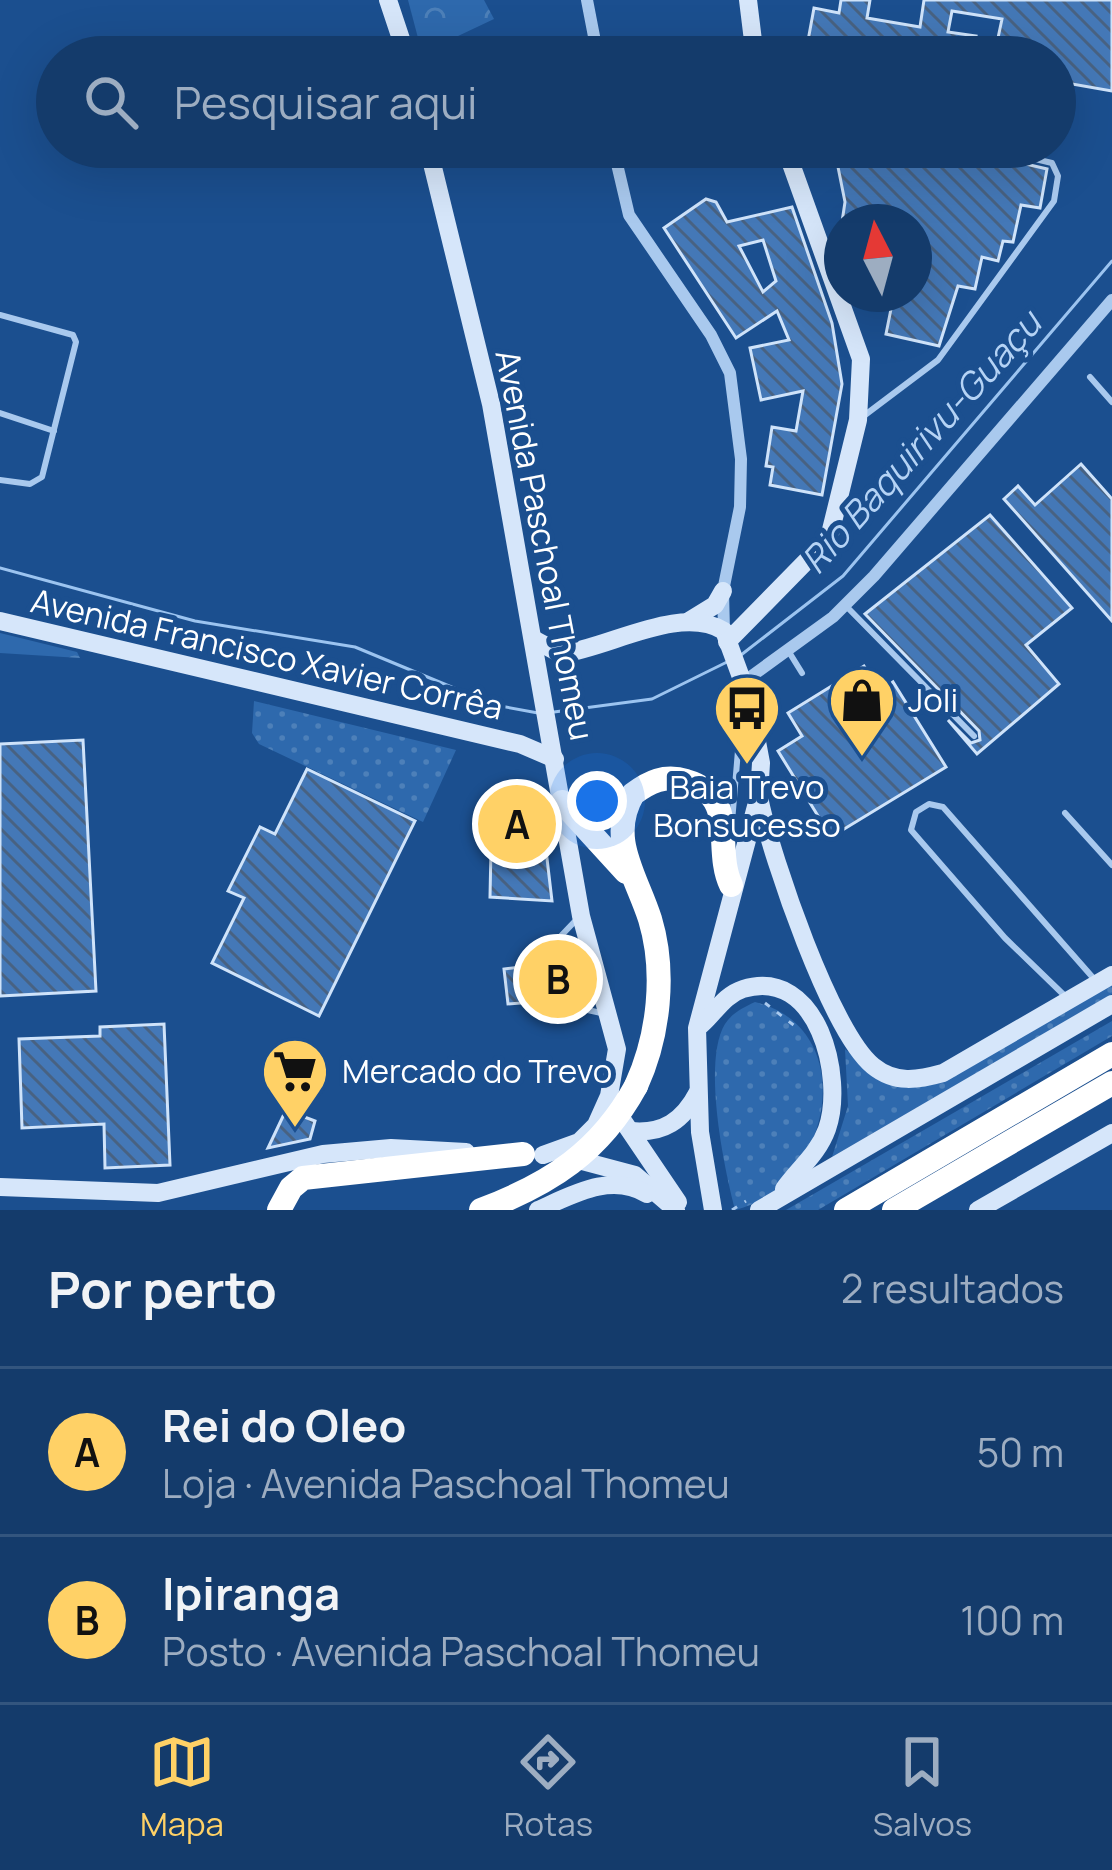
<!DOCTYPE html>
<html lang="pt">
<head>
<meta charset="utf-8">
<style>
  :root { --surface:#143b6b; --page:#214673; --text:#f1f3f6; --muted:#9dadc1; --line:#33557e; --accent:#ffd166 }
  body { margin:0; font-family:Manrope,sans-serif; background:var(--page); color:var(--text) }
  .compass { position:absolute; left:824px; top:204px; width:108px; height:108px; border-radius:50%; background:var(--surface); box-shadow:0 12px 48px #0002; rotate:354deg }
  .you { position:absolute; left:597px; top:801px; width:42px; height:42px; margin:-30px; border:9px solid #fff; border-radius:50%; background:#1a73e8; box-shadow:0 0 0 18px #1a73e833 }
  .badge { display:grid; place-items:center; width:78px; height:78px; border-radius:50%; background:var(--accent); color:#111; font-size:39px; font-weight:700 }
  .pin { position:absolute; translate:-50% -50%; border:6px solid #fff; box-shadow:0 3px 12px #0006 }
  .list { margin:0; padding:0; list-style:none }
  h2 { display:flex; justify-content:space-between; align-items:center; height:156px; margin:0; padding:0 48px; font-size:51px }
  h2 small { font-size:39px; font-weight:400; color:var(--muted) }
  .list li { display:grid; grid-template-columns:78px 1fr auto; gap:36px; align-items:center; box-sizing:border-box; height:168px; padding:0 48px; border-top:3px solid var(--line) }
  .list b { display:block; font-size:45px; white-space:nowrap }
  .list p { margin:0; font-size:39px; white-space:nowrap; color:var(--muted) }
  .list em { font-size:39px; font-style:normal; color:var(--muted) }
  .icon { flex:none; width:66px; height:66px; fill:none; stroke:currentColor; stroke-width:2; stroke-linecap:round; stroke-linejoin:round }
  .map { position:relative; flex:none; width:1112px; height:1210px; overflow:hidden }
  .search { position:absolute; background:var(--surface); box-shadow:0 12px 48px #0002; left:36px; right:36px; top:36px; height:132px; display:flex; align-items:center; gap:30px; box-sizing:border-box; padding:0 42px; border-radius:66px; color:var(--muted); font-size:45px }
  .sheet { height:492px; background:var(--surface) }
  nav { display:flex; justify-content:space-around; align-items:center; box-sizing:border-box; height:168px; border-top:3px solid var(--line); background:var(--surface); font-size:33px; color:var(--muted) }
  nav a { display:grid; justify-items:center; gap:6px }
  nav .on { color:var(--accent) }
  .map>svg:first-child { display:block }
</style>
</head>
<body>
<div class="map">
<svg width="1112" height="1210" viewBox="0 0 1112 1210">
  <defs>
    <pattern id="grass-dots" width="8" height="8" patternUnits="userSpaceOnUse" patternTransform="scale(3)"><rect width="8" height="8" fill="#2e69ad"/><path d="M2 2h.1M6 6h.1" fill="none" stroke="#4d80b9" stroke-width="1.8" stroke-linecap="round"/></pattern>
    <pattern id="forest-crowns" width="20" height="18" patternUnits="userSpaceOnUse" patternTransform="scale(3)"><rect width="20" height="18" fill="#2e69ad"/><path d="M2 6a3 3 0 1 1 6 0M12 15a3 3 0 1 1 6 0" fill="none" stroke="#4d80b9"/></pattern>
    <pattern id="building-back-hatch" width="6" height="6" patternUnits="userSpaceOnUse" patternTransform="scale(3)"><rect width="6" height="6" fill="#4478b7"/><path d="M-1 5l2 2M0 0l6 6M5-1l2 2" fill="none" stroke="#486282"/></pattern>
  </defs>
  <rect width="100%" height="100%" fill="#1b4f8f"/>
  <g fill="url(#grass-dots)">
    <path d="M254 701 456 750 423 822 259 744 252 733Z"/>
    <path d="M1112 984V994L832 1157 848 1106 845 1049C876 1077 898 1092 940 1083Z"/>
    <path d="M755 1002C863 1029 831 1187 735 1210 724 1168 702 1062 725 1024 732 1013 744 1007 755 1002Z"/>
    <path d="M1112 1021V1036L818 1210H786Z"/>
  </g>
  <g fill="url(#forest-crowns)">
    <path d="M408 0H484L494 19 422 53Z"/>
    <path d="M0 633 77 652 80 658 0 653Z"/>
  </g>
  <g fill="none" stroke-linecap="round" stroke-linejoin="round">
    <g stroke="#9cc4f0" stroke-width="3">
      <path d="M0 568 195 621 355 647 495 705 538 713"/>
      <path d="M741 655 843 576 1112 261"/>
      <path d="M554 712 652 699 727 662"/>
    </g>
  </g>
  <g fill="url(#building-back-hatch)" stroke="#cfe3fa" stroke-width="3" fill-rule="evenodd">
    <path d="M841 0H870L867 18 920 27 924 0H1112V91L1055 81V57H994L1002 19 952 11 948 32 976 36 972 57H805L814 8 839 13Z"/>
    <path d="M834 147H953L1047 169 1040 208 1021 205 1013 242 1003 241 998 261 982 257 975 289 958 286 939 346 886 334 892 304 867 294H914V222H842L845 202Z"/>
    <path d="M706 199 716 202 727 222 792 207 832 323 842 384 822 495 770 485 773 467 766 466 772 427 796 431 803 391 761 400 750 348 789 340 777 311 736 338 664 228ZM763 240 776 281 763 292 739 246Z"/>
    <path d="M1081 464 1112 499V621L1004 499 1018 486 1035 505Z"/>
    <path d="M990 515 1072 608 1026 645 1059 684 977 754 948 720 971 743 980 740 979 731 865 614Z"/>
    <path d="M864 666 880 691 893 682 946 767 831 837 778 751 802 736 788 713Z"/>
    <path d="M83 740 96 991 0 996V744Z"/>
    <path d="M307 769 415 821 319 1016 212 963 244 898 228 891 260 827 275 834Z"/>
    <path d="M540 799 552 901 490 897 492 800Z"/>
    <path d="M530 951 556 958 563 954 568 999 548 1015H537L534 1002 508 1004 504 969 531 966Z"/>
    <path d="M164 1024 170 1165 105 1168 104 1124 22 1128 19 1039 100 1036V1027Z"/>
    <path d="M286 1110 315 1121 310 1139 268 1148Z"/>
  </g>
  <g fill="none" stroke-linecap="round" stroke-linejoin="round">
    <g stroke="#a9c9ee" stroke-width="3" stroke-dasharray="6 9" stroke-linecap="butt">
      <path d="M765 1003 800 1030"/>
      <path d="M732 1210 746 1201"/>
    </g>
    <g stroke="#a9c9ee" stroke-width="6">
      <path d="M0 315 73 335 76 342 42 477 30 484 0 480"/>
      <path d="M1090 377 1112 402"/>
      <path d="M0 413 54 431"/>
      <path d="M861 418 938 360 1054 201 1058 176 1052 163 984 147"/>
      <path d="M846 606 974 736"/>
      <path d="M789 652 802 673"/>
      <path d="M1065 813 1112 865"/>
      <path d="M732 822 742 703"/>
      <path d="M556 951 558 939 578 918"/>
      <path d="M1066 997 1005 938 911 830 916 812 929 804 943 807 1095 980"/>
      <path d="M569 1006 606 1014"/>
    </g>
    <g stroke="#a9c9ee" stroke-width="12">
      <path d="M587 0 598 57"/>
      <path d="M684 57 750 44"/>
      <path d="M613 147 629 215 711 335 730 373 741 459 740 507 723 591 724 631"/>
      <path d="M742 683 833 617 874 576 1112 300"/>
    </g>
    <g stroke="#d6e6fa" stroke-width="18">
      <path d="M388 0 407 57"/>
      <path d="M748 0 755 57"/>
      <path d="M428 147 491 404 581 916 617 1049 609 1096 596 1125 579 1142 543 1155"/>
      <path d="M0 621 520 744 555 759"/>
      <path d="M689 621 715 605 723 591"/>
      <path d="M535 640 561 654C609 648 680 604 724 631L749 699 761 763 759 795 697 1028 700 1132 713 1210"/>
      <path d="M727 642 829 538 858 420 861 359 785 147"/>
      <path d="M760 802C772 858 831 1032 873 1066 895 1084 918 1080 943 1073L1112 975"/>
      <path d="M701 1025C715 1013 724 995 743 989 818 966 845 1078 827 1129 818 1154 799 1168 784 1189"/>
      <path d="M613 1106 678 1202"/>
      <path d="M631 1131C663 1134 683 1121 698 1092"/>
      <path d="M571 1158 635 1175 676 1210"/>
      <path d="M0 1187 158 1193 323 1154 391 1148 466 1152"/>
      <path d="M538 1210C572 1195 611 1172 647 1194"/>
      <path d="M759 1210 1112 1004"/>
      <path d="M978 1210 1112 1133"/>
    </g>
    <g stroke="#fff" stroke-width="24">
      <path d="M562 802 626 872"/>
      <path d="M636 1086C659 1036 666 972 650 919 636 875 607 838 633 794 649 782 665 774 686 781 740 796 713 848 731 885"/>
      <path d="M279 1210 291 1188 303 1178 523 1154"/>
      <path d="M846 1210 1112 1054"/>
      <path d="M894 1210 1112 1083"/>
    </g>
    <path stroke="#fff" stroke-width="24" d="M481 1210C550 1184 600 1152 636 1086"/>
  </g>
  <defs>
    <symbol id="shop-pin" viewBox="-11 -11 22 30"><path d="M0 17L-7.5 6A9.5 9.5 0 1 1 7.5 6Z" fill="#ffd166" stroke="#1b4f8f"/><path d="M-5-2.5h2.3a2.7 3.5 0 0 1 5.4 0H5L5.5 6h-11ZM-1.5-2.5h3a1.5 2.3 0 0 0-3 0Z" fill="#111"/></symbol>
    <symbol id="bus-pin" viewBox="-11 -11 22 30"><path d="M0 17L-7.5 6A9.5 9.5 0 1 1 7.5 6Z" fill="#ffd166" stroke="#1b4f8f"/><path d="M-5-6H5V4H4V6H2V4H-2V6H-4V4H-5ZM-3.5-4V0h7V-4ZM-3.5 1.2v1.5H-2V1.2ZM2 1.2v1.5H3.5V1.2Z" fill="#111"/></symbol>
    <symbol id="supermarket-pin" viewBox="-11 -11 22 30"><path d="M0 17L-7.5 6A9.5 9.5 0 1 1 7.5 6Z" fill="#ffd166" stroke="#1b4f8f"/><path d="M-6-5.5h2.5l.6 2H6L4.5 2H-2.5L-4.4-4H-6ZM-1.5 3.2a1.3 1.3 0 1 0 .1 0ZM3 3.2a1.3 1.3 0 1 0 .1 0Z" fill="#111"/></symbol>
  </defs>
  <g fill-rule="evenodd">
    <use href="#shop-pin" x="824" y="662" width="76" height="104"/>
    <use href="#bus-pin" x="709" y="670" width="76" height="104"/>
    <use href="#supermarket-pin" x="257" y="1033" width="76" height="104"/>
  </g>
  <g text-anchor="middle" stroke-width="10" stroke-linejoin="round" paint-order="stroke">
    <g font-size="33" fill="#fff" stroke="#1b4f8f">
      <text transform="translate(545 545) rotate(79)" y="12">Avenida Paschoal Thomeu</text>
      <text transform="translate(267 654) rotate(13)" y="12">Avenida Francisco Xavier Corrêa</text>
    </g>
    <g font-size="33" fill="#fff" stroke="#1b4f8f" text-anchor="start">
      <text x="908" y="712">Joli</text>
      <text x="747" y="799" text-anchor="middle">Baia Trevo<tspan x="747" dy="38">Bonsucesso</tspan></text>
      <text x="342" y="1083">Mercado do Trevo</text>
    </g>
    <g font-size="36" font-style="italic" fill="#b5d3f5" stroke="#1b4f8f">
      <text transform="translate(921 442) rotate(-48)" y="13">Rio Baquirivu-Guaçu</text>
    </g>
  </g>
</svg>
<svg class="compass" viewBox="-18 -18 36 36"><path d="M0-13l5 13h-10z" fill="#e53935"/><path d="M0 13l5-13h-10z" fill="#9dadc1"/></svg>
<div class="you"></div>
<div class="pin badge" style="left:517px;top:824px">A</div>
<div class="pin badge" style="left:558px;top:979px">B</div>
<div class="search"><svg class="icon" aria-label="search" viewBox="0 0 24 24"><circle cx="10" cy="10" r="6"/><path d="M15 15l6 6"/></svg>Pesquisar aqui</div>
</div>
<section class="sheet">
<h2>Por perto<small>2 resultados</small></h2>
<ul class="list">
<li><span class="badge">A</span><div><b>Rei do Oleo</b><p>Loja · Avenida Paschoal Thomeu</p></div><em>50 m</em></li>
<li><span class="badge">B</span><div><b>Ipiranga</b><p>Posto · Avenida Paschoal Thomeu</p></div><em>100 m</em></li>
</ul>
</section>
<nav>
<a class="on"><svg class="icon" aria-label="map" viewBox="0 0 24 24"><path d="M3 6l6-2 6 2 6-2v14l-6 2-6-2-6 2zM9 4v14M15 6v14"/></svg>Mapa</a>
<a><svg class="icon" aria-label="directions" viewBox="0 0 24 24"><path d="M12 3l9 9-9 9-9-9zM9 14v-3h6M13 9l2 2-2 2"/></svg>Rotas</a>
<a><svg class="icon" aria-label="saved" viewBox="0 0 24 24"><path d="M7 4h10v16l-5-4-5 4z"/></svg>Salvos</a>
</nav>
</body>
</html>
